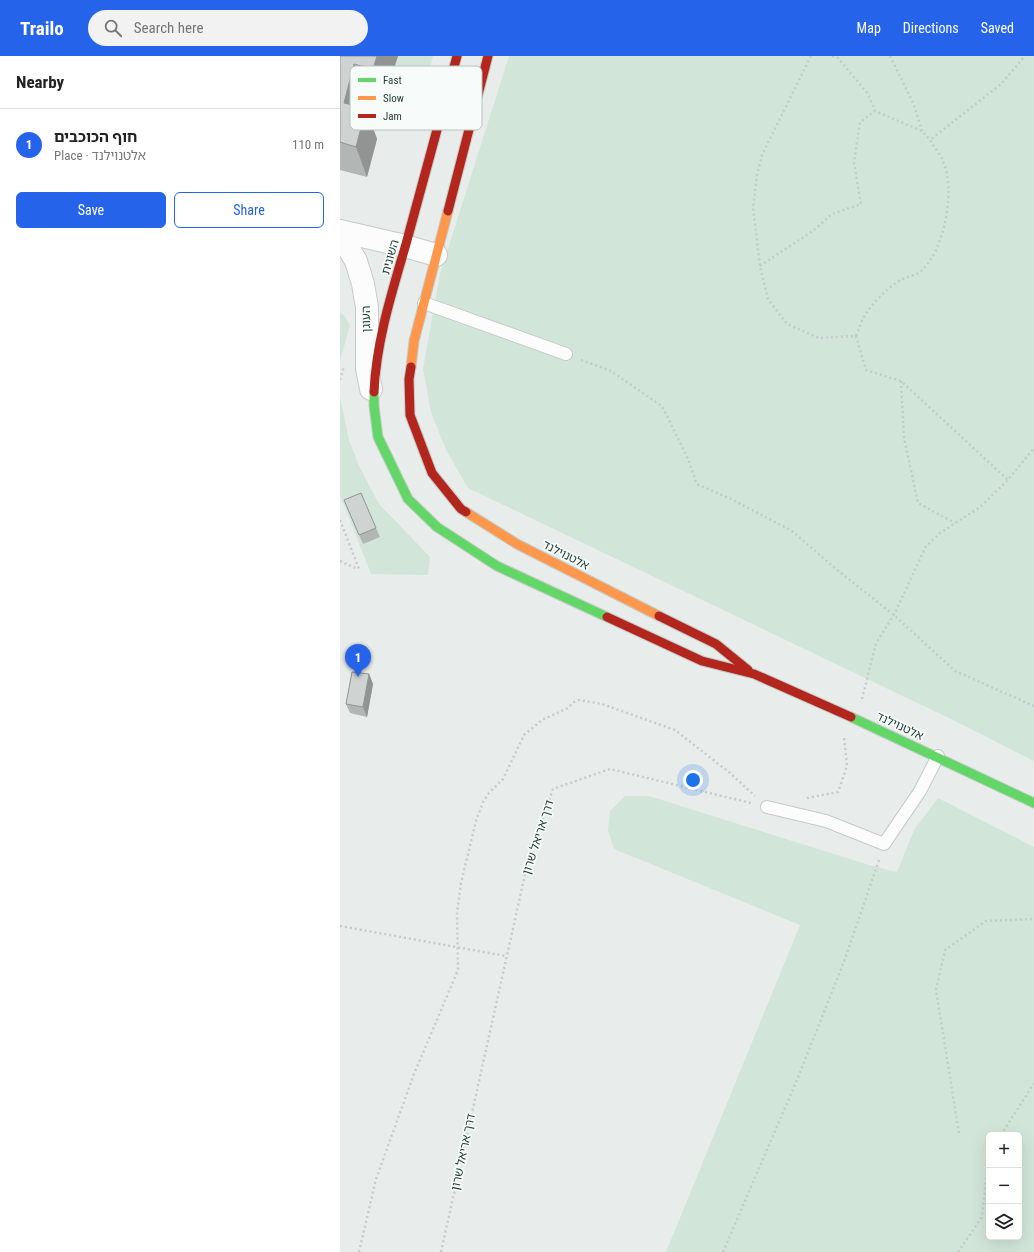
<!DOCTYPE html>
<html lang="en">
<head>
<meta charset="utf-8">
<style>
  :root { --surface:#fff; --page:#f2f2f2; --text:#222; --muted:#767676; --line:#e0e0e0; --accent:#2563eb }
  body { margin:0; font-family:"Roboto Condensed","Noto Sans Hebrew",sans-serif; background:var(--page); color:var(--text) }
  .controls { position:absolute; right:12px; bottom:12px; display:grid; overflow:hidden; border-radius:6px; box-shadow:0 4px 16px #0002 }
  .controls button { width:36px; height:36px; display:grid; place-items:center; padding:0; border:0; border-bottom:1px solid var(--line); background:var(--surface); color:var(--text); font:20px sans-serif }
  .you { position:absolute; left:353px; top:724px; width:14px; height:14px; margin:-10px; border:3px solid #fff; border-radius:50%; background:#1a73e8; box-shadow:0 0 0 6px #1a73e833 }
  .badge { display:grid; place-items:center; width:26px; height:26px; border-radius:50%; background:var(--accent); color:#fff; font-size:13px; font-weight:700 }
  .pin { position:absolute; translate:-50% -33px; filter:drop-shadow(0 1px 2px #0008) }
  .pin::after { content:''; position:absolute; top:21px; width:14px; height:12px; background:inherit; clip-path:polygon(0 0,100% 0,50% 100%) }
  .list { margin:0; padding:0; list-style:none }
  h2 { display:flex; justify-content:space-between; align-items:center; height:52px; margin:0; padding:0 16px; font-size:17px }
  h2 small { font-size:13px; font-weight:400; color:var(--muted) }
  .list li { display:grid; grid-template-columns:26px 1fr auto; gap:12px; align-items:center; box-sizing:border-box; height:72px; padding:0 16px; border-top:1px solid var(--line) }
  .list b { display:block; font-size:15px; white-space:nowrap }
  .list p { margin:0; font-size:13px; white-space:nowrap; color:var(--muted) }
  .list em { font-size:13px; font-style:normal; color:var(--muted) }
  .actions { display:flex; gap:8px; padding:12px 16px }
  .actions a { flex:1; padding:9px 0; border:1px solid var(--accent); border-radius:6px; text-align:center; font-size:14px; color:var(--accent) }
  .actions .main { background:var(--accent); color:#fff }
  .icon { flex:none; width:22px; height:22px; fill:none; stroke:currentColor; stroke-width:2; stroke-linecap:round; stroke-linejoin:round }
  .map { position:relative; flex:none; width:694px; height:1196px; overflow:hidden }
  header { display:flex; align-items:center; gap:24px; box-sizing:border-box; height:56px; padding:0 20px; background:var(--accent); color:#fff }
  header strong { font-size:19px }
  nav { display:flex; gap:22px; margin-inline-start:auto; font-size:14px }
  .search { width:280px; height:36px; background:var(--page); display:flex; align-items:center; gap:10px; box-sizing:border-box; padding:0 14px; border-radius:22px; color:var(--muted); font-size:15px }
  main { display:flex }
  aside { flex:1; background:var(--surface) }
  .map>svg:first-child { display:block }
</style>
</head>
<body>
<header>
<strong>Trailo</strong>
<div class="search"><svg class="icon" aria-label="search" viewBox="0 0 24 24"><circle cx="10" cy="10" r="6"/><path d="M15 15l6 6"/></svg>Search here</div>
<nav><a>Map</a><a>Directions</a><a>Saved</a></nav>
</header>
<main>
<aside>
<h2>Nearby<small></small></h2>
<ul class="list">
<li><span class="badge">1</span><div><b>חוף הכוכבים</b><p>Place · אלטנוילנד</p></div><em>110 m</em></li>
</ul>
<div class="actions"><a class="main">Save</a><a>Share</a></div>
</aside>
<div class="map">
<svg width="694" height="1196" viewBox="0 0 694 1196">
  <rect width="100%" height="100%" fill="#e8edeb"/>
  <g fill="#d1e6d8" fill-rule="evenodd">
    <path d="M58 0H93L85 29 51 20Z"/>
    <path d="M169 0H694V705L615 665 128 432 106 394 91 356 83 313 100 218Z"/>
    <path d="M0 257 4 259 10 269 0 305Z"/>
    <path d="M0 341 9 384 19 410 39 448 90 501 88 519 31 518 0 439Z"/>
    <path d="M285 740H309L526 808 557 816 574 774 598 742 694 791V1196H326L460 869 274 793 268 775 270 755ZM649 1079H679V1181H649Z"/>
  </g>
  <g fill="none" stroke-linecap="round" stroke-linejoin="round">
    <defs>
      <g id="lane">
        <path d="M84 247 226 298"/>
        <path d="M427 751 486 765 544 788 580 735 598 700"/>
      </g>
      <g id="street">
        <path d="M0 175 65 190 96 199"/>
        <path d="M0 184 6 188 16 205 23 228 27 251V312L31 333"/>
      </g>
      <g id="fast">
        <path d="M34 336V350L38 381 68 443 97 471 157 510 267 561"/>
        <path d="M511 661 694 747"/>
      </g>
      <g id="slow">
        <path d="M71 311 74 285 108 155"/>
        <path d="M126 456 177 488 319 560"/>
      </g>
      <g id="jam">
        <path d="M108 155 148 0"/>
        <path d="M71 311 69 323 70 359 92 417 121 453 126 456"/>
        <path d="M34 336C36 286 52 236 66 188 83 125 100 63 117 0"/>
        <path d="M319 560 376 588 408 614"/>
        <path d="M267 561 362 605 414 618 511 661"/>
      </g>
    </defs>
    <use href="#lane" stroke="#c5cac8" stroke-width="14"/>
    <use href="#street" stroke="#c5cac8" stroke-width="24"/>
    <use href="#fast" stroke="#c3cbc8" stroke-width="11"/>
    <use href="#slow" stroke="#c3cbc8" stroke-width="11"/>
    <use href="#jam" stroke="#c3cbc8" stroke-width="11"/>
    <g stroke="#c3ccca" stroke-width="2.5" stroke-dasharray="2 3" stroke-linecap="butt">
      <path d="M471 0 422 99 417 119 413 152 420 210 428 243 447 268 479 282 516 280 526 314 561 325 668 424"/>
      <path d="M492 0 498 2 528 38 535 55"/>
      <path d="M550 0 574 49 582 75"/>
      <path d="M420 210 474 174 492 158 521 148 514 107 520 66 535 55 582 75 590 84"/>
      <path d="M516 280C519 274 520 268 523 263 530 249 547 232 561 224 567 220 575 220 580 216 605 195 616 133 603 105 600 98 594 91 590 84L661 28 685 0"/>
      <path d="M241 304 269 314 322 350 348 403 357 428 393 444 452 475 496 513 554 559 615 615 694 650"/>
      <path d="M0 324 4 310"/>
      <path d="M561 325 564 382 578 447 615 467"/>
      <path d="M0 464 19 513"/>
      <path d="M0 505 18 513"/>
      <path d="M522 643 536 587 554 559 586 490 600 477 640 451 668 424 694 392"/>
      <path d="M467 742 498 736 507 710 504 681"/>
      <path d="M0 870 166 900"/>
      <path d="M619 1077 596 934 605 894 646 865 694 863"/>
      <path d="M661 1079 694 1027"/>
      <path d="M19 1196 36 1123 74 1018 118 914 117 857 121 827 136 765 143 746 149 737 163 723 184 679 202 664 228 652 234 646 239 644 262 648 335 674 390 717 415 740"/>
      <path d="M101 1196 188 805 213 733 270 713 411 747"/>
      <path d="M383 1196 457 1024 505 903 539 804"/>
      <path d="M618 1196 642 1161 649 1098"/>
    </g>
    <use href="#lane" stroke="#fcfcfc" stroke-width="12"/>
    <use href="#street" stroke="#fcfcfc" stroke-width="22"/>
    <use href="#fast" stroke="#63d668" stroke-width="9"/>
    <use href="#slow" stroke="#ff974d" stroke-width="9"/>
    <use href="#jam" stroke="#b3261e" stroke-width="9"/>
  </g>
  <g fill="#b2b6b5">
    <path d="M0 0H58L44 43 25 39 22 51 26 52 37 83 27 121 0 114Z"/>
    <path d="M4 444 36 472 40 481 23 488 8 454Z"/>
    <path d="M29 618 33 628 27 661 10 657 6 648Z"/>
  </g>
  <g fill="#919493">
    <path d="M37 0H58L44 43 33 13Z"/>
    <path d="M14 8 25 39 15 78 4 47Z"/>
    <path d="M26 52 37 83 27 121 16 91Z"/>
    <path d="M29 618 33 628 27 661 23 651Z"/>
  </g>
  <g fill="#cfd4d2" stroke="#919493">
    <path d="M0 0H37L33 13 14 8 4 47 26 52 16 91 0 86Z"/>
    <path d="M21 437 36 472 19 479 4 444Z"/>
    <path d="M12 616 29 618 23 651 6 648Z"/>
  </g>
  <g text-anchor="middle" stroke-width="3.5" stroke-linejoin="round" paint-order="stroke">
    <g font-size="12" fill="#24423a" stroke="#f7fbf9">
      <text transform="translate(50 201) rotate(-74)" y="4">השונית</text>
      <text transform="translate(26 263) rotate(-91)" y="4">העוגן</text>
      <text transform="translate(226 499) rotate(27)" y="4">אלטנוילנד</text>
      <text transform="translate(560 670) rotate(25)" y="4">אלטנוילנד</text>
      <text transform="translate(198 781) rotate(-72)" y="4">דרך אריאל שרון</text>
      <text transform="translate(123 1096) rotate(-78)" y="4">דרך אריאל שרון</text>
    </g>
  </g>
  <rect x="10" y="10" width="132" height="64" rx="6" fill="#f7fbf9" stroke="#b8c4c0" stroke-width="1"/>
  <rect x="18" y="22" width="18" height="4" fill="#63d668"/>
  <rect x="18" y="40" width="18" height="4" fill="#ff974d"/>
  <rect x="18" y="58" width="18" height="4" fill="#b3261e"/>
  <g font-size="11" fill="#24423a">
    <text x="43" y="28">Fast</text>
    <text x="43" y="46">Slow</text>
    <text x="43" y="64">Jam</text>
  </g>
</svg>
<div class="controls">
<button>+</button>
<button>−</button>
<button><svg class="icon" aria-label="layers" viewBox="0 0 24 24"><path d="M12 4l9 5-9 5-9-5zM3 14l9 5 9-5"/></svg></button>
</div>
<div class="you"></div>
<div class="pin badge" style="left:18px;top:621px">1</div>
</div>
</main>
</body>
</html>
